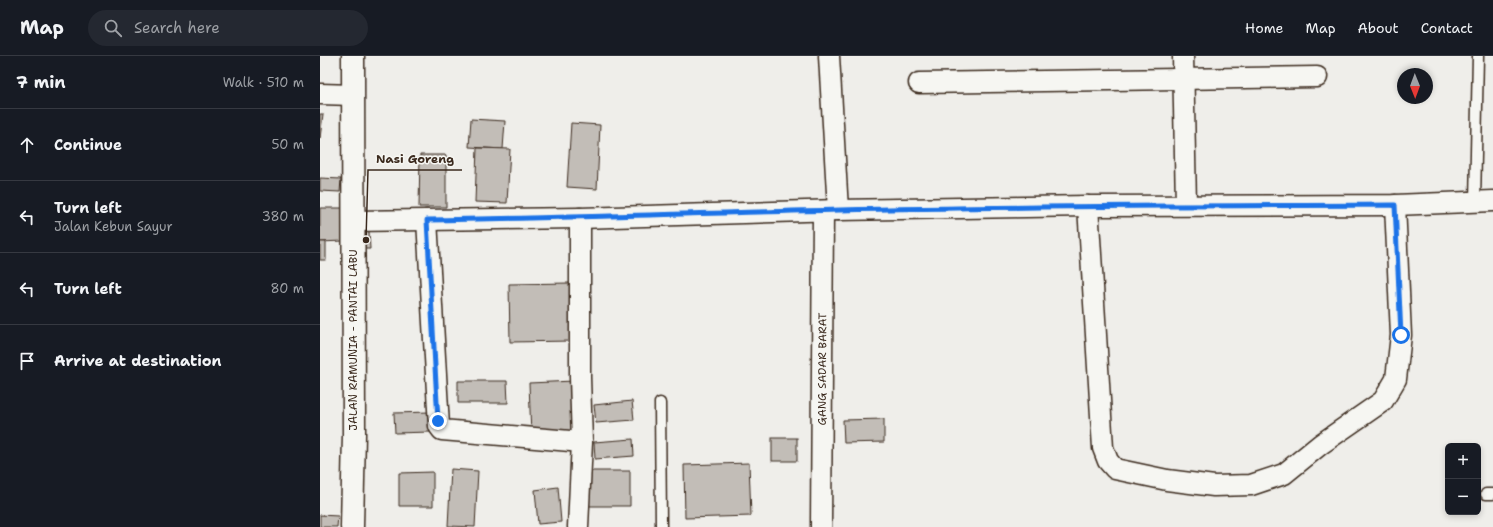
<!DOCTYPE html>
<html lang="en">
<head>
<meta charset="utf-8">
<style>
  :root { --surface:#171b24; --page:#242831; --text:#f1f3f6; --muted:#9ea1a6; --line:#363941 }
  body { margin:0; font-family:"Shantell Sans",sans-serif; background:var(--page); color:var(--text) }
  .controls { position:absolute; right:12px; bottom:12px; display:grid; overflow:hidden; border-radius:6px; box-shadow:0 2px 6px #0003 }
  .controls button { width:36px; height:36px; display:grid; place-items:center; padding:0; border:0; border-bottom:1px solid var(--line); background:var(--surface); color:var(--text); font:20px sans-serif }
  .compass { position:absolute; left:1077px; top:12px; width:36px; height:36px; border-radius:50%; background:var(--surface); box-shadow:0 2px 6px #0003; rotate:179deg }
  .stop { position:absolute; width:12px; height:12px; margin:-9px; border:3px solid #1a73e8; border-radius:50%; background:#fff }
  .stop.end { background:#1a73e8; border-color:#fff; box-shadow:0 1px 4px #0008 }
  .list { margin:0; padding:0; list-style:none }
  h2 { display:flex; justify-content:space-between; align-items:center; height:52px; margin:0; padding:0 16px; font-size:17px }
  h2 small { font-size:13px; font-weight:400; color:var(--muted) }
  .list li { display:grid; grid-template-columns:26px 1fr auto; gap:12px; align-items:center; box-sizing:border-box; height:72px; padding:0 16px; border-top:1px solid var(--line) }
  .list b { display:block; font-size:15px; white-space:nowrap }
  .list p { margin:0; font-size:13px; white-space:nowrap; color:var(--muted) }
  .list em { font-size:13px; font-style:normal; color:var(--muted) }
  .icon { flex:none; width:22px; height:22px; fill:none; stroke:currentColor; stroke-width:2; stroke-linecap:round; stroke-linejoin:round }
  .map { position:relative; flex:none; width:1173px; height:471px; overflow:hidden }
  header { display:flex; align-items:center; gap:24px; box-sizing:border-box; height:56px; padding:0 20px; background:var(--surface); border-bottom:1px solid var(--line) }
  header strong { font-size:19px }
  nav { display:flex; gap:22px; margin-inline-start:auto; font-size:14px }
  .search { width:280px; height:36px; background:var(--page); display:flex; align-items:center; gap:10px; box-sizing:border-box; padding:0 14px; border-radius:22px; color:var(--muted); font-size:15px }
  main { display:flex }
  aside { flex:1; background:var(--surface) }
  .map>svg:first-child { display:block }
</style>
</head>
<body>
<header>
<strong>Map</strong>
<div class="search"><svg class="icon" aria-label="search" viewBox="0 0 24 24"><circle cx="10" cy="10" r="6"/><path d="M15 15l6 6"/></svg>Search here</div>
<nav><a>Home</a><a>Map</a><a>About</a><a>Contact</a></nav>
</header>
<main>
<aside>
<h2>7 min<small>Walk · 510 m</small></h2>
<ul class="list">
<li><svg class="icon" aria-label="ahead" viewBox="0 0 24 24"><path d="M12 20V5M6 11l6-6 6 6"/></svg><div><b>Continue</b></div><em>50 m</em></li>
<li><svg class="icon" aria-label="left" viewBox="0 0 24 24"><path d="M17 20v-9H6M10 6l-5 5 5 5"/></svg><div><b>Turn left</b><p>Jalan Kebun Sayur</p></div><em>380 m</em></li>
<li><svg class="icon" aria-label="left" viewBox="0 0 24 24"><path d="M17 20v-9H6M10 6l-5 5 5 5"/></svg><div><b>Turn left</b></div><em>80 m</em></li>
<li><svg class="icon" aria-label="arrive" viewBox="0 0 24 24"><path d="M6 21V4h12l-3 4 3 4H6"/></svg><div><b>Arrive at destination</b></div></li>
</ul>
</aside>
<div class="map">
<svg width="1173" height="471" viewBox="0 0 1173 471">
  <rect width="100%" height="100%" fill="#efeeea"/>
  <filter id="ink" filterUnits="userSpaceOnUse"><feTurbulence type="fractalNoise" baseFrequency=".025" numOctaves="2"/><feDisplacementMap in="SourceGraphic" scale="8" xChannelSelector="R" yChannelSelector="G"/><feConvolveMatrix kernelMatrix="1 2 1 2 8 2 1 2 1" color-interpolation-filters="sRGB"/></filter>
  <g filter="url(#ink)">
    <g fill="#c2bdb7" stroke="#3b2a1e">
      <path d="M0 58H3L0 82Z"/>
      <path d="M151 63 185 65 183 93 149 91Z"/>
      <path d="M251 67 280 69 277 133 247 131Z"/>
      <path d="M157 92 190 93 187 147 155 146Z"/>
      <path d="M100 99H126V151H99Z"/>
      <path d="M0 122 21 123 20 136 0 135Z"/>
      <path d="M0 152H22L23 185 0 186Z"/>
      <path d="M43 175H49L50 193H43Z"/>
      <rect x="0" y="186" width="6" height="18"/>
      <path d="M250 227 251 285 190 286 189 228Z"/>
      <path d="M138 325H187L188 347H138Z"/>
      <path d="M254 325 256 379 211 380 209 327Z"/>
      <path d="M312 345 314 364 276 367 274 349Z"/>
      <path d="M110 356V376L75 377 74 357Z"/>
      <path d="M564 363V386L524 387 523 364Z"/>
      <rect x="452" y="382" width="25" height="23"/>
      <path d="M313 383 314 400 275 403 274 386Z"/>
      <path d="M429 407 431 460 365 462 364 409Z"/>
      <path d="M131 413 158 415 155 471 128 470Z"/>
      <path d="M267 415H310V450H266Z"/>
      <path d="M113 416V450H79V417Z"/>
      <path d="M238 431 241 466 218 468 215 434Z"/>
      <path d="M0 459 18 460 17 471H0Z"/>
    </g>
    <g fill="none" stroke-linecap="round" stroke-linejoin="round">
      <defs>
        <g id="lane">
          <path d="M1155 146 1158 0"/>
          <path d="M340 347 341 471"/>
          <path d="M1166 438H1173"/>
        </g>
        <g id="street">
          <path d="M509 0 518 154"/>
          <path d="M863 0 866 149"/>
          <path d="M599 27 997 21"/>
          <path d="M0 38 33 39"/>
          <path d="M768 150 783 392 788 405 795 413 847 424 894 430 931 429 964 418 1001 388 1063 345 1076 323 1081 279 1075 149"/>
          <path d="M107 164 119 370 122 374 262 386"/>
          <path d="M33 165 260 162 518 154 768 150 1075 149 1173 145"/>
          <path d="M258 471 262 386 260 321V162"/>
          <path id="s1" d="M501 471 503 155"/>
        </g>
        <path id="secondary" d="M32 471 34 378 33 0"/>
      </defs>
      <use href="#lane" stroke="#3b2a1e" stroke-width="13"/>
      <use href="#street" stroke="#3b2a1e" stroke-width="23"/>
      <use href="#secondary" stroke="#3b2a1e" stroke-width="25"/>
      <use href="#lane" stroke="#f6f6f2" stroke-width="10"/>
      <use href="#street" stroke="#f6f6f2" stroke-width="20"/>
      <use href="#secondary" stroke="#f6f6f2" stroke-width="22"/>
    </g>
  </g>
  <g fill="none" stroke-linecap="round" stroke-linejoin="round" filter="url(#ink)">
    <path stroke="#1a73e8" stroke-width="5" d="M118 365 107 164C245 162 382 157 520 154 705 150 890 150 1075 149L1081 279"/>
  </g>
  <g text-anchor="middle" stroke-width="3" stroke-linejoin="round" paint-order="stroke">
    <g font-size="11" fill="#3b2a1e" stroke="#f6f6f2">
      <text transform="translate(33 284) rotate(-90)" y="4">JALAN RAMUNIA - PANTAI LABU</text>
      <text dy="4" stroke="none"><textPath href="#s1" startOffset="158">GANG SADAR BARAT</textPath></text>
    </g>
  </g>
  <path fill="none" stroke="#3b2a1e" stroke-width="1.5" d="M46 184L48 114H142"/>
  <circle fill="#3b2a1e" stroke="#f6f6f2" stroke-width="1.5" cx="46" cy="184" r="4"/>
  <g font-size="12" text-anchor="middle" font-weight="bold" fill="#3b2a1e" stroke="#f6f6f2" stroke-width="3" stroke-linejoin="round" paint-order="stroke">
    <text x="95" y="107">Nasi Goreng</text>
  </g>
</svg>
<div class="controls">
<button>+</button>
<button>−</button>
</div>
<svg class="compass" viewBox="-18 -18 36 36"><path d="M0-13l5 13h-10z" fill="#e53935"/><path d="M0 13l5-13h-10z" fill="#9ea1a6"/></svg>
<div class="stop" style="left:1081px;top:279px"></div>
<div class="stop end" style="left:118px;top:365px"></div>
</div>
</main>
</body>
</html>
